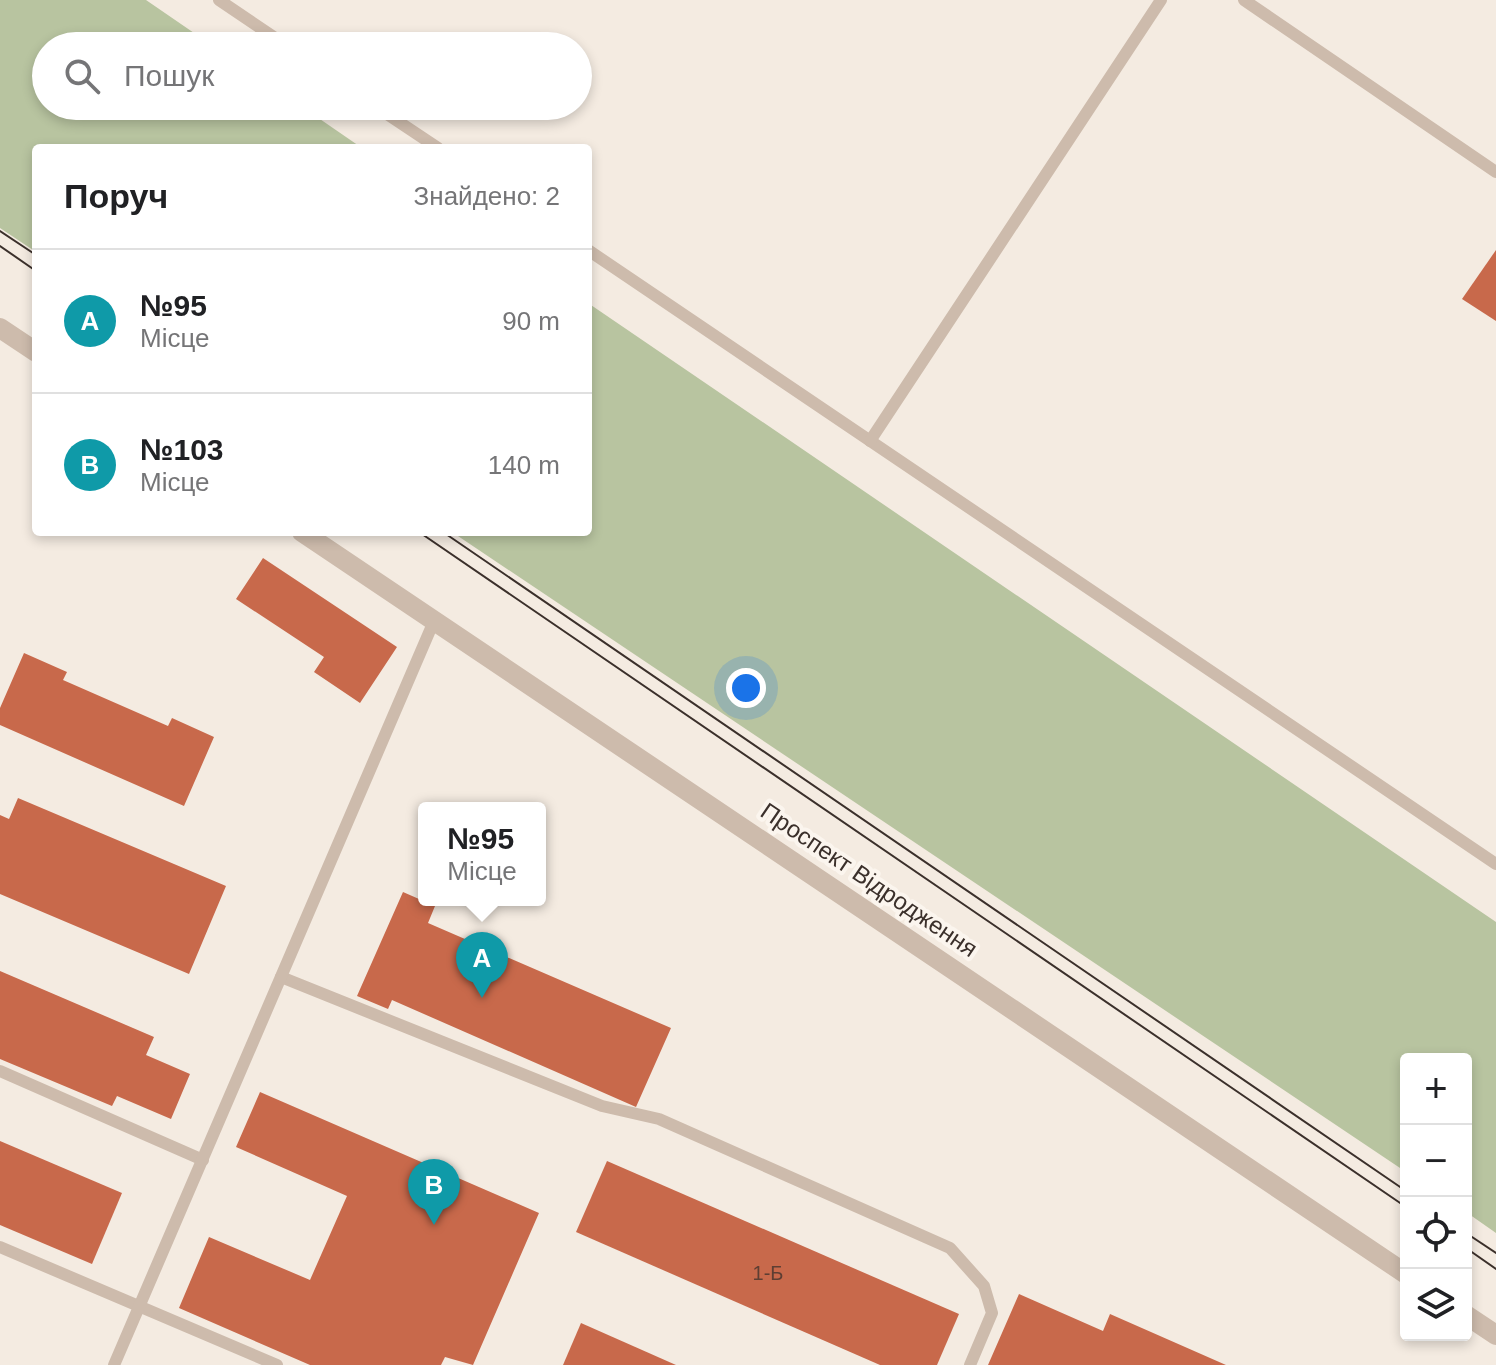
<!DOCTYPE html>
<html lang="uk">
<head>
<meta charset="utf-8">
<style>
  :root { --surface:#fff; --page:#f6f6f6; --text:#202124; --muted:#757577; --line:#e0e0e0; --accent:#1f5a5e }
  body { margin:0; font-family:Helvetica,sans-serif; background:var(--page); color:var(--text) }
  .controls { position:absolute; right:24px; bottom:24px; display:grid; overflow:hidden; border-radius:8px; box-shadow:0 4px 12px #0003 }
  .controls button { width:72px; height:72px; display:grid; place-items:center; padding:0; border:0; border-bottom:2px solid var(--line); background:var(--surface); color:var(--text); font:40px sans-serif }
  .you { position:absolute; left:746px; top:688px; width:28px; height:28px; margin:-20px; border:6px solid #fff; border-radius:50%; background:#1a73e8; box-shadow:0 0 0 12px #1a73e833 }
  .badge { display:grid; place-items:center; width:52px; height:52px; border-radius:50%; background:var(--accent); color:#fff; font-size:26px; font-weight:700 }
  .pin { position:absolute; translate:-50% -66px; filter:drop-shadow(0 2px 4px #0008) }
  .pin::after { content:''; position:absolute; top:42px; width:28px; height:24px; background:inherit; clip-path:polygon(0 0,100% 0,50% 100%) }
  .popup { position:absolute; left:418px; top:802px; width:128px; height:104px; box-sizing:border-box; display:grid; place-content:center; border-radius:8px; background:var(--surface); filter:drop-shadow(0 2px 6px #0005); font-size:26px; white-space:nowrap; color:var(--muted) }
  .popup b { font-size:30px; color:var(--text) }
  .popup::after { content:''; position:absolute; left:50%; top:100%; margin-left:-16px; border:16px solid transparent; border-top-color:var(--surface) }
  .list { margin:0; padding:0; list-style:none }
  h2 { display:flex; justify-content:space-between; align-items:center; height:104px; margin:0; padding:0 32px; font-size:34px }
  h2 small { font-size:26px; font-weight:400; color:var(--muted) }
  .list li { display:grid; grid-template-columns:52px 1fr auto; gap:24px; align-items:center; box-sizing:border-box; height:144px; padding:0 32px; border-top:2px solid var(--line) }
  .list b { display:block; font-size:30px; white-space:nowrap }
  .list p { margin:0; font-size:26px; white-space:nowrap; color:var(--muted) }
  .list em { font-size:26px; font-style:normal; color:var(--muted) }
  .icon { flex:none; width:44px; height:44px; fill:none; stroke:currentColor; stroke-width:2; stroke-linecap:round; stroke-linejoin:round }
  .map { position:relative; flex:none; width:1496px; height:1365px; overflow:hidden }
  .search { position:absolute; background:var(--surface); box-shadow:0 4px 12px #0003; left:32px; top:32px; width:560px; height:88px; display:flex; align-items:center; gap:20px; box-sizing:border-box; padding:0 28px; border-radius:44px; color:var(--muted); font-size:30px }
  .panel { position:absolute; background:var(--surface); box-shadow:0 4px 12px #0003; left:32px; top:144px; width:560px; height:392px; border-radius:8px }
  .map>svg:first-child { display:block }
</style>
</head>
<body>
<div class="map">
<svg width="1496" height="1365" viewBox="0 0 1496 1365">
  <rect width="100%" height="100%" fill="#f4ebe1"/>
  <g fill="#b8c4a0">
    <path d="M0 0H146L213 46H46V106H301L362 148H36V252L0 228Z"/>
    <path d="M588 303 1496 922V1233L1466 1212V1059H1406V1172L452 532H588Z"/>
  </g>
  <g fill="#c8694b">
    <path d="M1496 250V321L1462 299Z"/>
    <path d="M263 558 397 647 360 703 314 672 324 657 236 599Z"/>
    <path d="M24 653 67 672 63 680 168 726 172 718 214 737 184 806 0 725V708Z"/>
    <path d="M18 798 226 886 189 974 0 894V815L9 819Z"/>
    <path d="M403 892 435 906 428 923 671 1028 636 1107 392 1000 388 1009 357 996Z"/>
    <path d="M0 971 154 1037 146 1055 190 1074 171 1119 117 1096 112 1106 0 1059Z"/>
    <path d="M260 1092 539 1213 473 1365 445 1357 441 1365H310L179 1308 209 1237 310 1280 347 1196 236 1147Z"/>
    <path d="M0 1141 122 1193 92 1264 0 1225Z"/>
    <path d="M607 1161 959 1314 937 1365H880L576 1232Z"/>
    <path d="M1019 1294 1103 1331 1110 1314 1226 1365H988Z"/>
    <path d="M581 1323 676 1365H563Z"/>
  </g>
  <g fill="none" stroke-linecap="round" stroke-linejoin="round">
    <g stroke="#cdbbac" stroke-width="12">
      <path d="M219 0 287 46"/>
      <path d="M1244 0 1496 172"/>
      <path d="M375 106 438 148"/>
      <path d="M588 250 1496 864"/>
      <path d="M870 441 1161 0"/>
      <path d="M281 977 602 1106 659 1119 950 1248 984 1286 992 1313 970 1365"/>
      <path d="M0 1071 203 1160"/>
      <path d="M0 1247 277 1365"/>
      <path d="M114 1365 434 621"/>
    </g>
    <g stroke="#cdbbac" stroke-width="20">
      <path d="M0 328 36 352"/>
      <path d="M302 532 1406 1274"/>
      <path d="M1466 1315 1496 1335"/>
    </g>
    <g stroke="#3b302b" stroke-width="2">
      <path d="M0 231 36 255"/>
      <path d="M0 246 36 271"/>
      <path d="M419 532 1406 1207"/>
      <path d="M443 532 1406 1191"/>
      <path d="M1466 1233 1496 1253"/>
      <path d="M1466 1248 1496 1269"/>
    </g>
  </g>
  <g text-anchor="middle" stroke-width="8" stroke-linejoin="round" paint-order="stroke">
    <g font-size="20" fill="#5e3e33">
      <text x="768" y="1280">1-Б</text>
    </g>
    <g font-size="24" fill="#3b302b" stroke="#fbf5ee">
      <text transform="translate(869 880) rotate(34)" y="8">Проспект Відродження</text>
    </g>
  </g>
</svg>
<div class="controls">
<button>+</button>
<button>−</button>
<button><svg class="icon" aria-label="locate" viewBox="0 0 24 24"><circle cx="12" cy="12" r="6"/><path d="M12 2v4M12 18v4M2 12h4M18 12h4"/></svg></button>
<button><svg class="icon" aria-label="layers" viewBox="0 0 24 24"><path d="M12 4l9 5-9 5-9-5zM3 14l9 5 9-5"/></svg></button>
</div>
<div class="you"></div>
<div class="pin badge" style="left:482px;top:998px;background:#0f9aa8">A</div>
<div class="popup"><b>№95</b>Місце</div>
<div class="pin badge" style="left:434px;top:1225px;background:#0f9aa8">B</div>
<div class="search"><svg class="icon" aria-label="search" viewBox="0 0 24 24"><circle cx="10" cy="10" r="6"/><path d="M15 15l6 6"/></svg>Пошук</div>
<section class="panel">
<h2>Поруч<small>Знайдено: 2</small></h2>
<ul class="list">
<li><span class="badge" style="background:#0f9aa8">A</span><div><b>№95</b><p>Місце</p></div><em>90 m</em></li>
<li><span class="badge" style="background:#0f9aa8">B</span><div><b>№103</b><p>Місце</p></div><em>140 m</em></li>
</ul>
</section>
</div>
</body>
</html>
